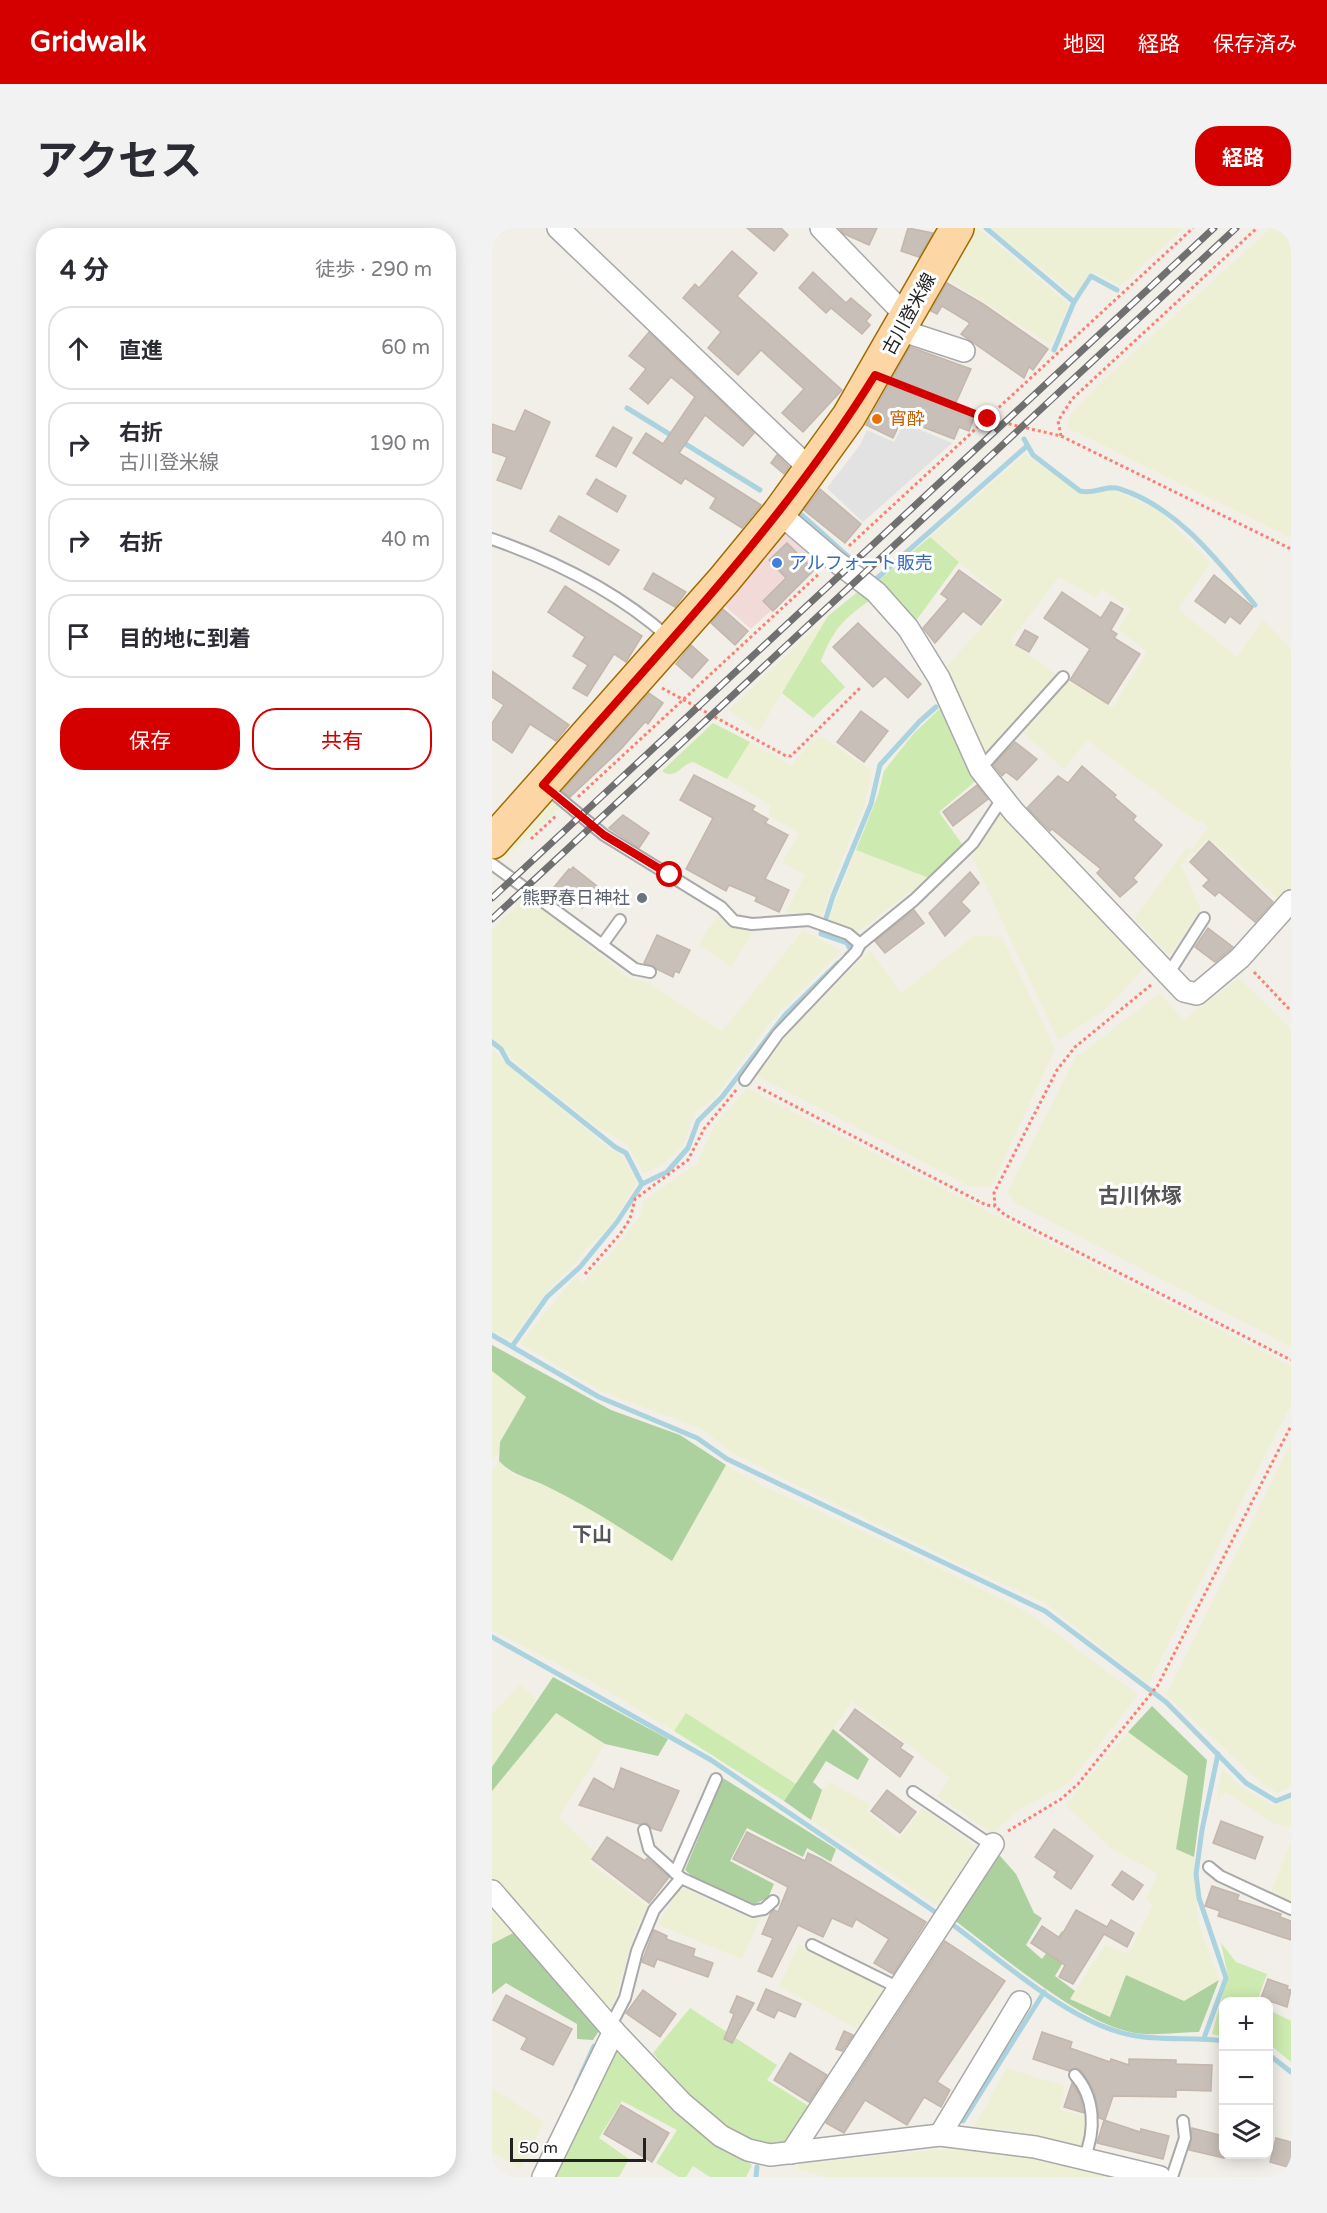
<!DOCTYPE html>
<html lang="ja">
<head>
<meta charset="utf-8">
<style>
  :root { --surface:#fff; --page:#f2f2f3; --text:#2b2b33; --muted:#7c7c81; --line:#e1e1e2; --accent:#d40000 }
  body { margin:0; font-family:"Varela Round","Noto Sans JP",sans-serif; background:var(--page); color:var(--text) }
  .controls { position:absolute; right:18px; bottom:18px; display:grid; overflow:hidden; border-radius:12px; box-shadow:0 3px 15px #0003 }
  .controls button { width:54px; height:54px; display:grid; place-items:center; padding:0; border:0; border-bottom:2px solid var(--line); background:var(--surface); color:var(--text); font:30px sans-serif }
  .scale { position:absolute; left:18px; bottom:15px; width:136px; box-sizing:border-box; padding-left:6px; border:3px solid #222; border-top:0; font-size:16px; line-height:21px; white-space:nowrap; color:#222; -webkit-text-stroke:4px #fff; paint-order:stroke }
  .stop { position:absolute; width:18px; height:18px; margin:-14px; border:4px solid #d40000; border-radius:50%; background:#fff }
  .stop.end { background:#d40000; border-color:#fff; box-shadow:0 2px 6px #0008 }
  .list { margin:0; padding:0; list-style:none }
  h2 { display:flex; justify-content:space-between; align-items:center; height:78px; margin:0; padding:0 24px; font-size:26px }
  h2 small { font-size:20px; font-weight:400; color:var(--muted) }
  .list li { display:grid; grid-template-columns:39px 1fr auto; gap:18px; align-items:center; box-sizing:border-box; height:84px; margin:0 12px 12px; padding:0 12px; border:2px solid var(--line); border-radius:24px }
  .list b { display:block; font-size:22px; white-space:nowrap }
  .list p { margin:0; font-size:20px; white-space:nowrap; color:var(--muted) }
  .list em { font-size:20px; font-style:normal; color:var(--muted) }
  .actions { display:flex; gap:12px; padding:18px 24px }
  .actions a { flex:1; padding:14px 0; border:2px solid var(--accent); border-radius:24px; text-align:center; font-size:21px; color:var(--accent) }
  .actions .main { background:var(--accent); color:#fff }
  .icon { flex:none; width:33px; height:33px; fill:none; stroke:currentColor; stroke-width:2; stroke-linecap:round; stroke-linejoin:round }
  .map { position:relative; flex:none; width:799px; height:1949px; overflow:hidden; border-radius:24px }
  header { display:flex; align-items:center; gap:36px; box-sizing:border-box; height:84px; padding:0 30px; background:var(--accent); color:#fff }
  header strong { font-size:28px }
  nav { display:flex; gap:33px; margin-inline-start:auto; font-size:21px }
  .intro { display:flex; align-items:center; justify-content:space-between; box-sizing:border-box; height:144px; padding:0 36px }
  h1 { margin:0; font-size:42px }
  .button { padding:15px 27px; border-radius:24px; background:var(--accent); color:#fff; font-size:21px; font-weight:700 }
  main { display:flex; gap:36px; padding:0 36px }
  aside { flex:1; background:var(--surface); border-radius:24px; box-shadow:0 3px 15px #0003 }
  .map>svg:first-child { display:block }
</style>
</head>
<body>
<header>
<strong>Gridwalk</strong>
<nav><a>地図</a><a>経路</a><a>保存済み</a></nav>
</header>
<div class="intro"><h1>アクセス</h1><a class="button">経路</a></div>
<main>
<aside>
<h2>4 分<small>徒歩 · 290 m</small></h2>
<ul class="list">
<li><svg class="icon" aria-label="ahead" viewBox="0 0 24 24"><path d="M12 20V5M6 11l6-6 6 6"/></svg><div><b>直進</b></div><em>60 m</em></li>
<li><svg class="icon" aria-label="right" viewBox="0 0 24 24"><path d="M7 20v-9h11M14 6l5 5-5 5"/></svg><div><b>右折</b><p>古川登米線</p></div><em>190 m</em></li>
<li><svg class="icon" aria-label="right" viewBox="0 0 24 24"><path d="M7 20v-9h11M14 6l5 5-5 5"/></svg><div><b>右折</b></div><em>40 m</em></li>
<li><svg class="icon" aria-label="arrive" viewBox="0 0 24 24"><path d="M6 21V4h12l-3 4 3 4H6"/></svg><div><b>目的地に到着</b></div></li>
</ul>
<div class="actions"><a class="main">保存</a><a>共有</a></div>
</aside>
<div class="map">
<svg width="799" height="1949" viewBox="0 0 799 1949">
  <rect width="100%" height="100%" fill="#f2efe9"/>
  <path fill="#f2dad9" d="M288 303 297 304 334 332 259 401 228 374Z"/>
  <g fill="#eef0d5">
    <path d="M482 0H486L577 76 559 117 454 50Z"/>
    <path d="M498 0H692L628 58 599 43 582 67Z"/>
    <path d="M779 0H799V310L574 199 580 184 610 153Z"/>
    <path d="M533 226 592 267 622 262 668 283 718 335 686 381 745 429 771 391 799 421V535L797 538 799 540V660L788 672 716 610 703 625 699 623 689 637 709 682 677 728 642 690 696 618 699 622 716 599 709 592 706 595 595 512 572 541 530 504 576 453 621 479 655 424 626 401 639 381 610 361 603 369 567 349 518 413 566 448 493 527 489 526 453 440 513 373 438 309Z"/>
    <path d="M336 388 267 503 237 482Z"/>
    <path d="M329 508 380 543 372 579 351 628 329 689 294 684 313 647 290 635 307 605 277 588 278 577 235 551 258 514 300 537 319 514Z"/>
    <path d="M58 567 72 576 8 634 3 629Z"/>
    <path d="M511 582 657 735 612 783 566 812 480 629Z"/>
    <path d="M364 622 437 650 364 705 336 692Z"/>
    <path d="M35 668 137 750 155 754 230 803 311 702 349 723 279 793 223 870 203 884 192 916 173 935 152 946 134 915 102 897 22 833 16 824 0 810V702Z"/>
    <path d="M226 687 241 697 262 703 239 739 207 716Z"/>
    <path d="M483 707 510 709 563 821 499 959H479L265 848 293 809 378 722 409 765Z"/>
    <path d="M747 750 799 801V1119L523 975 515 964 583 830 668 765 691 792Z"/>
    <path d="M0 820 11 833 119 922 127 923 145 954 121 994 54 1065 19 1112 0 1104Z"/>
    <path d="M255 860 799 1138V1177L656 1456 553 1375 455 1330 238 1224 208 1200 110 1164 28 1115 84 1048 90 1055 119 1025 148 987 152 972 205 936 221 899Z"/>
    <path d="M0 1143 34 1169 8 1214V1223L0 1232Z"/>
    <path d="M799 1215V1558L786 1565 772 1557 674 1467Z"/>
    <path d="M7 1233 20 1246 56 1259 122 1295 180 1333 234 1237 273 1259 407 1320 535 1384 646 1467 577 1555 528 1581 500 1605 445 1568 458 1550 360 1473 304 1556 194 1486 182 1503 102 1455 0 1402V1242Z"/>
    <path d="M28 1456 44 1471 0 1539V1486Z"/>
    <path d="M64 1485 113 1516 67 1589 103 1624 97 1634 157 1679 143 1703 121 1778 113 1779 0 1650V1563Z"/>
    <path d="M636 1504 696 1548 684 1620 702 1629 706 1694 727 1752 693 1773 634 1747 618 1790 578 1771 613 1717 637 1726 661 1676 654 1671 666 1646 619 1620 573 1577Z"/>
    <path d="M730 1541 750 1560 782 1578 799 1570V1599L781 1595 734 1564 724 1575Z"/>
    <path d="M338 1554 378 1577 374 1583 407 1611 430 1580 488 1621 448 1679 319 1592 330 1562Z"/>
    <path d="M799 1613V1674L779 1664Z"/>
    <path d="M191 1660 258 1690 269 1689 250 1731 166 1697 185 1664Z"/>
    <path d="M0 1678 23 1704 0 1716Z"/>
    <path d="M307 1716 396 1763 369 1803 287 1758Z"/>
    <path d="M515 1840 573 1858 567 1881 596 1890 590 1920 520 1903 482 1899Z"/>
    <path d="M0 1860 52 1894 29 1940 0 1925Z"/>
    <path d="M481 1918 524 1923 624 1949H334L306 1941V1936Z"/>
  </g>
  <g fill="#cdebb0">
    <path d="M438 309 467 334 423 394 386 353Z"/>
    <path d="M368 362 377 373C350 392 341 402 329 433L353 459 321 490 290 465 336 388Z"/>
    <path d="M453 476 486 551 447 584 470 616 437 650 364 622 386 567 392 543 422 505Z"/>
    <path d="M221 495 258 514 235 551 201 534C188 537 183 553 170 543Z"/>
    <path d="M194 1485 304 1556 292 1573 182 1503Z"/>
    <path d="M729 1715 744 1734 775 1746 765 1773 732 1774 731 1808 720 1806 736 1748Z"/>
    <path d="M198 1780 285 1837 275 1852 318 1879 297 1913C289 1915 278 1918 270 1916 223 1906 190 1860 161 1825Z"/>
    <path d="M777 1782 799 1793V1834L777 1816Z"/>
    <path d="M122 1819 195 1893 260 1937 254 1949H218L201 1938 194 1949H187L164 1935 185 1902 130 1873 107 1910 137 1931 127 1949H62Z"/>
  </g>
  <g fill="#add19e">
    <path d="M0 1117 119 1182 188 1207 234 1237 180 1333C140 1307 99 1280 56 1259 35 1248 24 1250 7 1233L8 1214 34 1169 0 1143Z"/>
    <path d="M61 1449 176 1511 166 1528 113 1516 64 1485 0 1563V1539Z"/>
    <path d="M660 1478 715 1532 702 1629 684 1621 696 1548 636 1504Z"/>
    <path d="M341 1501 377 1531 366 1552 334 1533 321 1554 330 1562 319 1592 292 1573Z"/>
    <path d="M231 1550 344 1621 339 1634 315 1620 311 1629 255 1600 238 1633 282 1656 276 1670 262 1676 208 1655 193 1642Z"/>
    <path d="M502 1621 524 1646 542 1685 550 1690 534 1717 550 1731 570 1703 584 1713 563 1748 583 1763 578 1771 618 1789 634 1747 692 1773 727 1752 707 1804C686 1804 659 1809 638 1804 583 1792 505 1723 458 1689Z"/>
    <path d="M23 1704 107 1803 101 1812 85 1811V1796L14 1755 0 1766V1716Z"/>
  </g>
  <path fill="#e2e2e2" d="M412 195 460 215 371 294 335 260 368 217 375 202 402 214Z"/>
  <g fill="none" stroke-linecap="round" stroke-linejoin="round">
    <g stroke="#aad3df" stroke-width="5">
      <path d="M494 0 582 74"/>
      <path d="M562 122 582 74 599 48 625 62"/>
      <path d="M135 180 268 262"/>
      <path d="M532 211 541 227 588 263C602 267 615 256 628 261 685 279 726 333 763 377"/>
      <path d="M310 287 369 340"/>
      <path d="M383 352 535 218"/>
      <path d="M355 726 359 723 355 715 329 706 341 668 379 576 388 537 428 493 444 479"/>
      <path d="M0 814 9 821 16 834 123 919 134 925 150 956"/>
      <path d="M0 1107 107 1169 205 1210 235 1231 553 1383 674 1474 754 1555 784 1573 799 1567"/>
      <path d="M21 1117 55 1069 88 1039 125 994 150 956 175 944 196 920 206 893 230 869 293 787 346 735"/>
      <path d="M0 1409 219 1532 449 1688"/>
      <path d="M457 1694C508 1731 578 1795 639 1807 667 1813 702 1809 732 1813"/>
      <path d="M712 1810 734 1750 707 1670 704 1646 710 1602 726 1526"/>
      <path d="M776 1826 799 1844"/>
      <path d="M84 1858 102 1818"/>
      <path d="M471 1893 552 1764"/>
      <path d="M264 1949 265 1939"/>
    </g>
  </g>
  <g fill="#c7bfb8" stroke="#c4b6ab" stroke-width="1.5">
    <path d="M255 0H289L296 7 282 23Z"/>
    <path d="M347 0H385L377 17 352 6Z"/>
    <path d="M416 0 441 5 427 29 409 23Z"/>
    <path d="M240 23 265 45 245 68 350 162 311 204 290 185 312 161 269 122 246 147 216 120 229 104 191 70 203 56 207 60Z"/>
    <path d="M321 44 354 75 359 70 379 87 374 93 378 97 370 106 339 80 334 85 307 60Z"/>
    <path d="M455 55 491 76 556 121 541 142 537 139 532 150 469 106 478 95 450 78 445 86 439 83Z"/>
    <path d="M157 104 262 205 251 218 213 187 187 225 269 277 250 300 218 280 224 270 193 250 189 256 141 225 154 205 171 216 203 169 179 149 156 176 138 161 154 141 137 128Z"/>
    <path d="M418 119 479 141 461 181 482 190 477 203 467 199 462 211 410 191 401 210 374 197Z"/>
    <path d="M33 182 58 194 29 261 5 252 15 229 0 224V196L23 204Z"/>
    <path d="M121 199 140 210 124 239 104 228Z"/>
    <path d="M285 227 297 239 292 246 279 235Z"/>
    <path d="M104 251 134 268 125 284 95 266Z"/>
    <path d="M328 261 369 296 353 315 312 282Z"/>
    <path d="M67 288 127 322 117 337 58 303Z"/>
    <path d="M295 315 322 342 281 383 271 373 294 350 277 332Z"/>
    <path d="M467 342 509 372 489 397 471 383 443 415 431 400 456 371 449 366Z"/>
    <path d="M161 345 194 364 183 379 152 361Z"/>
    <path d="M722 347 761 379 748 396 738 388 733 395 703 373Z"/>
    <path d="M73 358 150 408 134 434 122 426 95 468 81 460 96 437 81 428 93 409 56 384Z"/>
    <path d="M570 364 609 390 619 374 631 381 619 402 625 406 622 410 648 426 616 476 578 452 598 421 552 390Z"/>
    <path d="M231 381 256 403 243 417 219 395Z"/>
    <path d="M366 395 429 456 416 470 393 448 381 459 341 419Z"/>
    <path d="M533 402 546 409 537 424 524 417Z"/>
    <path d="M199 417 216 432 200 450 184 436Z"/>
    <path d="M0 443 77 497 64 513 38 496 20 525 0 511V495L12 477 0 469Z"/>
    <path d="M157 465 171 475 156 496 153 494 129 521 78 569 70 563Z"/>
    <path d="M369 483 396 503 372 534 345 514Z"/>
    <path d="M523 514 545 531 525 552 514 544 510 548 501 537Z"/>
    <path d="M590 538 624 567 622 569 644 588 641 592 670 617 641 650 645 654 628 669 605 645 609 641 560 601 558 603 535 580 566 548 576 555Z"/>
    <path d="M202 547 263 578 260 582 276 591 273 595 296 607 273 651 297 662 287 684 263 673 265 669 237 657 234 663 194 641 221 590 188 572Z"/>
    <path d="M485 557 496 571 461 598 451 584Z"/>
    <path d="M131 587 157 605 147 620 117 600Z"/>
    <path d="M717 613 781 674 763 694 727 664 723 668 711 658 717 652 698 634Z"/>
    <path d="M81 639 106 659 90 680 78 671 73 677 58 664 77 641 79 642Z"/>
    <path d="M478 644 487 655 469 674 478 683 453 708 437 685Z"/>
    <path d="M422 682 432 695 393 725 383 713Z"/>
    <path d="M716 700 741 719 723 734 703 719Z"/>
    <path d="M165 707 198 722 187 745 183 743 181 749 152 735Z"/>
    <path d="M363 1481 411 1516 408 1520 421 1529 408 1549 348 1502Z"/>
    <path d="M129 1540 187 1563 169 1603 159 1600 155 1595 147 1596 87 1577 102 1550 122 1562Z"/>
    <path d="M395 1562 424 1584 408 1605 379 1583Z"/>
    <path d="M729 1593 771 1609 763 1631 721 1615Z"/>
    <path d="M562 1601 601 1628 579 1661 562 1649 565 1644 543 1629Z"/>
    <path d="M255 1604 313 1633 316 1625 329 1631 434 1694 401 1746 382 1735 397 1711 364 1691 360 1699 340 1690 331 1709 306 1697 280 1749 266 1743 281 1710 270 1706 279 1685 282 1682 286 1684 296 1659 241 1631Z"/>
    <path d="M115 1609 153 1633 155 1630 177 1649 157 1675 100 1631Z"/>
    <path d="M630 1643 651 1657 641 1672 620 1657Z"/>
    <path d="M720 1658 747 1667 745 1672 789 1686 788 1689 799 1693V1712L726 1688 728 1683 713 1678Z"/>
    <path d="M584 1682 615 1699 619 1692 642 1705 635 1719 612 1706 581 1756 567 1749 573 1737 539 1715 550 1698 568 1710Z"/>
    <path d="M162 1702 175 1708 174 1711 203 1721 201 1728 221 1735 216 1749 165 1731 162 1739 150 1734Z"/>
    <path d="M453 1713 513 1753 445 1854 458 1862 449 1879 432 1869 415 1897 373 1872 352 1905 334 1895Z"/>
    <path d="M776 1751 796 1758 795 1761 799 1762 795 1779 769 1770Z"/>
    <path d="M274 1761 309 1776 303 1789 286 1782 282 1790 265 1782Z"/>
    <path d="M151 1762 184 1786 168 1809 134 1785Z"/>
    <path d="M14 1767 80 1801 61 1837 29 1821 35 1810 1 1792Z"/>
    <path d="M245 1768 262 1775 240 1815 232 1811 242 1786 238 1784Z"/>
    <path d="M352 1803 361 1807 350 1823 344 1821Z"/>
    <path d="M550 1804 580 1814 578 1820 618 1834 619 1831 637 1837V1831L684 1832V1836L720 1837 719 1863 684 1862V1869L621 1868 613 1892 607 1890 602 1863 589 1842 583 1840 577 1843 541 1831Z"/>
    <path d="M298 1825 335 1847 317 1874 282 1852Z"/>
    <path d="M580 1855 588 1868 592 1885 572 1879Z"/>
    <path d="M129 1877 177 1905 160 1934 112 1906Z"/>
    <path d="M612 1892 648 1904 649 1901 677 1908 671 1931 605 1915Z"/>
    <path d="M700 1900 732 1908V1930L697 1922Z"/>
    <path d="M784 1910 799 1914V1940L778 1934Z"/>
  </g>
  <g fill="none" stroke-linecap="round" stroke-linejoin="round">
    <defs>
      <g id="service">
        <path d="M0 311C63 333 126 364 176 409"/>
        <path d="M488 541 571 449"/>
        <path d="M54 559 112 607 229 679 242 693 260 696 317 692 356 706 368 716 364 724 286 806 253 852"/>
        <path d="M0 636 143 741 158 744"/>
        <path d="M368 716 422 672 481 615 510 571"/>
        <path d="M110 717 128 692"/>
        <path d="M674 745 682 737 712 690"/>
        <path d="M421 1564 499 1617"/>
        <path d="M152 1602 157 1621 189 1650 261 1683 272 1681 281 1673"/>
        <path d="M717 1639 728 1648 799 1681"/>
        <path d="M183 1645 224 1551"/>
        <path d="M320 1717 407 1760"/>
        <path d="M118 1799 133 1770 145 1723 162 1682 189 1650"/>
        <path d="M583 1847C603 1869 604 1903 592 1930"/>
        <path d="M680 1949 693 1910 691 1893"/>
      </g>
      <g id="minor">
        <path d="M66 0 319 242"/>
        <path d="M329 0 415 89"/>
        <path d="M408 102 472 123"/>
        <path d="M287 285 342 332 384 364 416 400 447 450 488 541 522 584 692 763 705 766 748 730 799 673"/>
        <path d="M0 1663 118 1799 190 1875 229 1908 256 1922 278 1927 448 1907 543 1919 668 1949"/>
        <path d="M448 1907 528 1774"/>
        <path d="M299 1925 501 1616"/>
        <path d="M51 1949 122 1803"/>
      </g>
      <path id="primary" d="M0 614 232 352 287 285 357 188 465 0"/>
    </defs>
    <use href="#service" stroke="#a9a9a9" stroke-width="14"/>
    <use href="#minor" stroke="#a9a9a9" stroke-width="24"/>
    <use href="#primary" stroke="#a06b00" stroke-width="36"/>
    <g stroke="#fa8072" stroke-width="3" stroke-dasharray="3 3" stroke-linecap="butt">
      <path d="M404 155 496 191 569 208 799 321"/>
      <path d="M569 208 566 193 580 171 765 0"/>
      <path d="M357 318 701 0"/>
      <path d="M170 460 294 528H299L369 459"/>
      <path d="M86 569 328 345"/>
      <path d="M39 611 65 587"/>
      <path d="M762 744 799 783"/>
      <path d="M659 757 583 819 565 842 502 965 503 978 513 987 799 1132"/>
      <path d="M266 859 494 977 503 978"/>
      <path d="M93 1046 128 1006 138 991 143 971 196 932 212 901 245 861"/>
      <path d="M516 1603 569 1571 586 1556 666 1457 799 1198"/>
    </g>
    <use href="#service" stroke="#fff" stroke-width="10"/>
    <use href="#minor" stroke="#fff" stroke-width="21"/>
    <use href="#primary" stroke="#fcd6a4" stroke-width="33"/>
    <defs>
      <g id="rail">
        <path d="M0 670 722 0"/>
        <path d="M0 691 744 0"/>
      </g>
    </defs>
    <use href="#rail" stroke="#707070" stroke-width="7"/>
    <use href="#rail" stroke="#fff" stroke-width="4.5" stroke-dasharray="14" stroke-linecap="butt"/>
  </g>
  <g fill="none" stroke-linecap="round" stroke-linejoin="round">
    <path stroke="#d40000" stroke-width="8" d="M178 647 112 607 51 557C167 424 290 297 383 147L496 191"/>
  </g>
  <circle fill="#e8710a" stroke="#fff" stroke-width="2" cx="385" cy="191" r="6"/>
  <circle fill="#3f7fe0" stroke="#fff" stroke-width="2" cx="285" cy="335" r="6"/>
  <circle fill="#6b7280" stroke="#fff" stroke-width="2" cx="150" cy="670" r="6"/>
  <g text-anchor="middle" stroke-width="6" stroke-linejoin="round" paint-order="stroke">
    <g font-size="18" fill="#222" stroke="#fff">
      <text transform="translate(417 86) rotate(-61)" y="6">古川登米線</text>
    </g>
    <g font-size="18" fill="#c56008" stroke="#fff" text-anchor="start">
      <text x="397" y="197">宵酔</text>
    </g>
    <g font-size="18" fill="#366cbe" stroke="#fff" text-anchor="start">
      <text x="297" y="341">アルフォート販売</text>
    </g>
    <g font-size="18" fill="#5b616d" stroke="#fff" text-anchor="end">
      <text x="138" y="676">熊野春日神社</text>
    </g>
    <g font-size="20" font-weight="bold" fill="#555" stroke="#fff">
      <text x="100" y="1313">下山</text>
    </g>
    <g font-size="21" font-weight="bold" fill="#555" stroke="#fff">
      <text x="648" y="975">古川休塚</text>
    </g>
  </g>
</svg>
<div class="controls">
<button>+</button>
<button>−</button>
<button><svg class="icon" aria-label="layers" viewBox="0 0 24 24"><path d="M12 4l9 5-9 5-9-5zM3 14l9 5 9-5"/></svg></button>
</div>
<div class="scale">50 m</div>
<div class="stop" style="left:178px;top:647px"></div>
<div class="stop end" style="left:496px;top:191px"></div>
</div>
</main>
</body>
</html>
